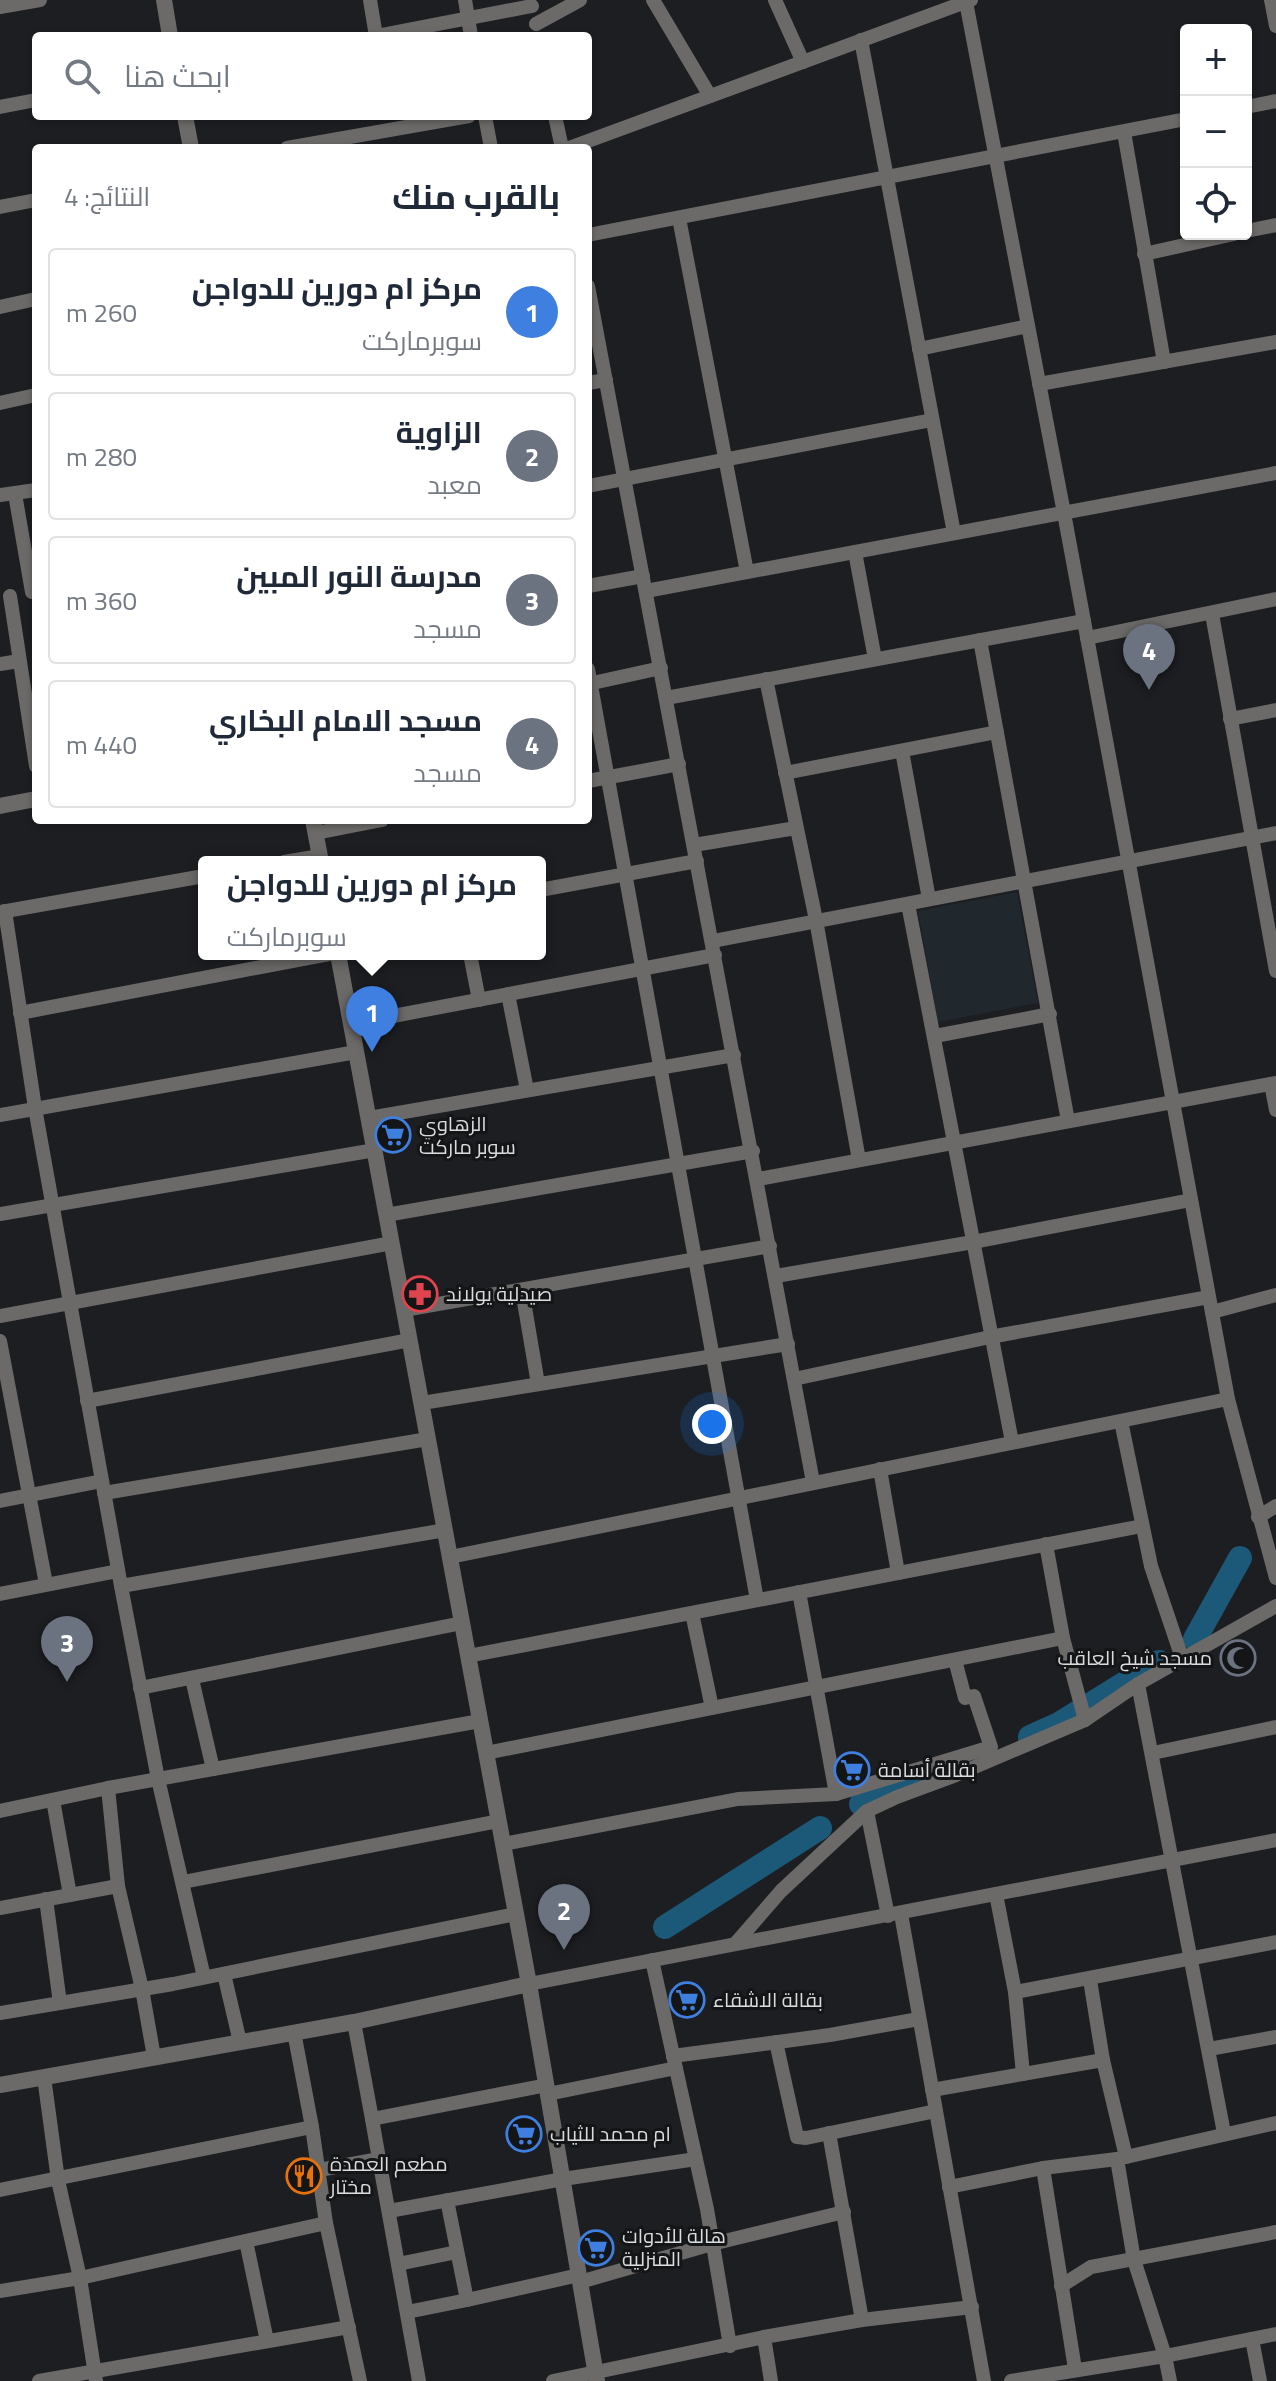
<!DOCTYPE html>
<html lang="ar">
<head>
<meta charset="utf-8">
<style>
  :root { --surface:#fff; --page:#f6f6f7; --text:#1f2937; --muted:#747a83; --line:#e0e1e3; --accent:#825778 }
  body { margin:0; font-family:"Titillium Web",Cairo,sans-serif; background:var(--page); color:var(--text); direction:rtl }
  .controls { position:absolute; right:24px; top:24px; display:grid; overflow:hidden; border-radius:8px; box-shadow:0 2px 6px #0004 }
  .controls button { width:72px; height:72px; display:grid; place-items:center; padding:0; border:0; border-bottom:2px solid var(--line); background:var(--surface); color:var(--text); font:40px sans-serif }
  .you { position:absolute; left:712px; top:1424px; width:28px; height:28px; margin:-20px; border:6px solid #fff; border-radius:50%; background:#1a73e8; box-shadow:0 0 0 12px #1a73e833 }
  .badge { display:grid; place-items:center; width:52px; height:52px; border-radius:50%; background:var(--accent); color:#fff; font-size:26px; font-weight:700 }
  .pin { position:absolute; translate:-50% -66px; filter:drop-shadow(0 2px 4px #0008) }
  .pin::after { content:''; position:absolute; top:42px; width:28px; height:24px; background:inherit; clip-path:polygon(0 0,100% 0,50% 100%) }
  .popup { position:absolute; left:198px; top:856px; width:348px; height:104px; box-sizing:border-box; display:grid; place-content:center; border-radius:8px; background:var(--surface); filter:drop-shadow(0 2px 6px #0005); font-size:26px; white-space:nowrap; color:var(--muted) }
  .popup b { font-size:30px; color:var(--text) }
  .popup::after { content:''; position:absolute; left:50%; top:100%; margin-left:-16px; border:16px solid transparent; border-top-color:var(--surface) }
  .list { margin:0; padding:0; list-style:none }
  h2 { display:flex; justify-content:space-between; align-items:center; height:104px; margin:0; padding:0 32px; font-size:34px }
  h2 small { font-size:26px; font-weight:400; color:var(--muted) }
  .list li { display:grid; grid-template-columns:52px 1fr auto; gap:24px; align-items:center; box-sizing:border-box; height:128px; margin:0 16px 16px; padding:0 16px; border:2px solid var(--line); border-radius:8px }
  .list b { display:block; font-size:30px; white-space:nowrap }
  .list p { margin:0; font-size:26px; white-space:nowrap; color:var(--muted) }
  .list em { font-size:26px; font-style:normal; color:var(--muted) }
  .icon { flex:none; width:44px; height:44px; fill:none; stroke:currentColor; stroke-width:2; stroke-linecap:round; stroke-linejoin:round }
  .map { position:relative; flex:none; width:1276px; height:2381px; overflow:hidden; direction:ltr }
  .search { position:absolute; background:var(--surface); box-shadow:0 2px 6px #0004; left:32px; top:32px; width:560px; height:88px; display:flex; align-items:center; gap:20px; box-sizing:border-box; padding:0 28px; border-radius:8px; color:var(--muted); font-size:30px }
  .panel { position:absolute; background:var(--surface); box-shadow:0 2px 6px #0004; left:32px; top:144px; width:560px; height:680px; border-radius:8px; direction:rtl }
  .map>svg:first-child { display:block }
</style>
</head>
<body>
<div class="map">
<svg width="1276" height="2381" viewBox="0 0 1276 2381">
  <rect width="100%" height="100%" fill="#1c1e21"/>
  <path fill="#20282e" d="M1017 892 1038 1003 938 1022 918 911Z"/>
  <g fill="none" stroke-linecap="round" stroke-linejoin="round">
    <g stroke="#1c5877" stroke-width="24">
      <path d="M1195 1639 1240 1558"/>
      <path d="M1030 1737 1059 1724 1159 1662"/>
      <path d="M861 1804 915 1784"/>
      <path d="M665 1927 820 1828"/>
    </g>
    <g stroke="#6b6a69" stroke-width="14">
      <path d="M370 0 376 36"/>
      <path d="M465 0 471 36"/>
      <path d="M653 0 710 96"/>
      <path d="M775 0 803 62"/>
      <path d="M1271 0 1276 26"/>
      <path d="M966 2 1064 513 1228 1399 1276 1578"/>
      <path d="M0 7 40 0"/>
      <path d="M536 24 580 0"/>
      <path d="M376 36 532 6"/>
      <path d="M861 40 954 533"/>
      <path d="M0 107 36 100"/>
      <path d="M1246 107 1276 101"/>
      <path d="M485 116 491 148"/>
      <path d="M555 116 562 148"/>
      <path d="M1124 132 1164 362"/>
      <path d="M287 148 469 116"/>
      <path d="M569 148 971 0"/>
      <path d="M0 207 36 200"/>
      <path d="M679 218 747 572"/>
      <path d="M1246 231 1276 225"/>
      <path d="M588 235 1186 119"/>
      <path d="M1144 254 1234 234"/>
      <path d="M588 286 813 1482"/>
      <path d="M0 307 36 299"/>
      <path d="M919 349 1028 326"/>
      <path d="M588 383 606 380"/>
      <path d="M1039 384 1276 342"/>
      <path d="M0 403 36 395"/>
      <path d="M588 486 932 420"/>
      <path d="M15 494 32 592"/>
      <path d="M0 495 36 490"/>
      <path d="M855 552 875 659"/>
      <path d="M588 586 643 576"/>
      <path d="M646 591 1276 473"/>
      <path d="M10 596 36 766"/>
      <path d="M1212 614 1276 971"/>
      <path d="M1087 638 1276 599"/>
      <path d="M980 640 1068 1121"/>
      <path d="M0 664 19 661"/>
      <path d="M588 669 757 1600"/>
      <path d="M766 679 816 920 859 1160"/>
      <path d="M588 684 661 668"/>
      <path d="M666 698 1084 621"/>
      <path d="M1230 719 1276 710"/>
      <path d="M902 751 929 899"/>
      <path d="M785 773 997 732"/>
      <path d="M588 781 679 764"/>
      <path d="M316 833 382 820"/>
      <path d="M694 845 796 828"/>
      <path d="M284 862 320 856"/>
      <path d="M540 890 697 861"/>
      <path d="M908 904 1012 1442"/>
      <path d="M5 911 35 1108 121 1586"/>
      <path d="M0 912 204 876"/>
      <path d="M713 941 1276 833"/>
      <path d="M470 954 479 1000"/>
      <path d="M508 994 527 1090"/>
      <path d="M20 1013 329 954"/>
      <path d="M351 1024 715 955"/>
      <path d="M935 1036 1050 1014"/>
      <path d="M1271 1084 1276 1110"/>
      <path d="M0 1115 356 1052"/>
      <path d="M369 1118 734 1055"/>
      <path d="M758 1179 1276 1083"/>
      <path d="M0 1214 375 1150"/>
      <path d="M386 1215 753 1151"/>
      <path d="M776 1276 973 1242 1191 1200"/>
      <path d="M522 1290 538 1384"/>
      <path d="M404 1310 770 1246"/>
      <path d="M1212 1312 1276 1295"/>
      <path d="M0 1316 392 1243"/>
      <path d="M0 1341 46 1584"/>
      <path d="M794 1379 990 1337 1209 1297"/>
      <path d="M87 1401 410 1340"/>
      <path d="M422 1403 788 1344"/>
      <path d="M1121 1421 1151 1566 1182 1658"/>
      <path d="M880 1469 898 1573"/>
      <path d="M104 1493 428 1439"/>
      <path d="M0 1501 102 1481"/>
      <path d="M1258 1517 1276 1506"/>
      <path d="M1046 1544 1063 1638 1085 1720"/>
      <path d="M450 1557 1228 1399"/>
      <path d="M799 1592 836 1794"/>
      <path d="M0 1594 118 1571"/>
      <path d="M692 1613 712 1708"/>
      <path d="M468 1656 1142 1526"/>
      <path d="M192 1679 213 1769"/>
      <path d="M1138 1684 1224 2133"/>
      <path d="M140 1688 462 1623"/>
      <path d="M486 1753 1063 1638"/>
      <path d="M1153 1753 1276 1727"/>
      <path d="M108 1788 118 1886 142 1989 154 2057"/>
      <path d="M53 1800 70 1895"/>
      <path d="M0 1811 108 1788 480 1721"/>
      <path d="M867 1811 888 1916"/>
      <path d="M504 1844 738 1799 836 1794 991 1747 974 1696 965 1698 955 1660"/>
      <path d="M183 1882 499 1821"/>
      <path d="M996 1894 1015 1992 1276 1942"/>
      <path d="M46 1899 60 2003"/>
      <path d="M0 1908 118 1886"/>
      <path d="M901 1914 984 2381"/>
      <path d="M735 1944 781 1891 867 1811 897 1797 951 1777 1085 1720 1138 1684 1276 1606"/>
      <path d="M652 1960 707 2209 730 2346"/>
      <path d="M224 1974 240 2042"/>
      <path d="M204 1977 158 1779 121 1586 445 1530"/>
      <path d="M529 1984 1276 1840"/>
      <path d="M1015 1992 1023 2074"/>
      <path d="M0 2013 173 1984 516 1914"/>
      <path d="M354 2022 372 2119"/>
      <path d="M294 2032 312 2127 326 2223 360 2381"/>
      <path d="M776 2042 797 2137 806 2138 936 2111"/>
      <path d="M1209 2049 1276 2037"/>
      <path d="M673 2056 830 2035 919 2019"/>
      <path d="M1103 2060 1126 2157"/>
      <path d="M44 2077 58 2180 80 2278 96 2381"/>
      <path d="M932 2090 1103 2060 1090 1980"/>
      <path d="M548 2094 676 2068"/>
      <path d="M829 2133 862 2320"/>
      <path d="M379 2159 419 2381"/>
      <path d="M1117 2159 1134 2260 1165 2356 1170 2381"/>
      <path d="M1043 2168 1075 2369"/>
      <path d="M319 2170 379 2159 372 2119 547 2085"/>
      <path d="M949 2187 1043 2168 1117 2159 1276 2123"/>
      <path d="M0 2190 312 2127"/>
      <path d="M447 2200 467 2300 579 2275"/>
      <path d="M389 2211 563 2179 696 2159"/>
      <path d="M246 2241 267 2341"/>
      <path d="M398 2264 457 2252"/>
      <path d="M580 2282 712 2244 844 2212"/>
      <path d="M1061 2286 1091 2267 1276 2232"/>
      <path d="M0 2291 80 2278 326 2223"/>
      <path d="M407 2312 467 2300"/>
      <path d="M1252 2339 1260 2381"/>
      <path d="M39 2381 349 2327"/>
      <path d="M553 2381 764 2337"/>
      <path d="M771 2381 764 2337 862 2320 972 2307"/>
      <path d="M1011 2381 1165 2356 1276 2334"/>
    </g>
    <g stroke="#6b6a69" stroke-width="16">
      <path d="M164 0 170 36"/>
      <path d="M185 116 191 148"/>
      <path d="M0 806 36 799"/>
      <path d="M313 820 321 862"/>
      <path d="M338 954 529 1984 597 2381"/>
      <path d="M0 2085 354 2022 529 1984"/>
    </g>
  </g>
  <defs>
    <symbol id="supermarket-ring" viewBox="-11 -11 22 22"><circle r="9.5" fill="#131517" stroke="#3f7fe0" stroke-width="1.5"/><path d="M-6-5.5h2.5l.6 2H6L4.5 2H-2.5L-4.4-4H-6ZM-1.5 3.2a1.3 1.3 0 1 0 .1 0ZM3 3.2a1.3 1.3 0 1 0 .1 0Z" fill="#3f7fe0"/></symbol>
    <symbol id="pharmacy-ring" viewBox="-11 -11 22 22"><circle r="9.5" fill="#131517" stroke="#e0444e" stroke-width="1.5"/><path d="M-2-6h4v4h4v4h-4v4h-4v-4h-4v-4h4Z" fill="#e0444e"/></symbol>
    <symbol id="mosque-ring" viewBox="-11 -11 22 22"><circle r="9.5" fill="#131517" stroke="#6b7280" stroke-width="1.5"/><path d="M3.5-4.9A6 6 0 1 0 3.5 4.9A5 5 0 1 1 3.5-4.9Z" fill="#6b7280"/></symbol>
    <symbol id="restaurant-ring" viewBox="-11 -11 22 22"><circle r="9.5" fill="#131517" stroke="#e8710a" stroke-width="1.5"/><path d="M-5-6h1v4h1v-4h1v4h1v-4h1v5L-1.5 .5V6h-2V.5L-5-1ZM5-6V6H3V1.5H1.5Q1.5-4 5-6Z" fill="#e8710a"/></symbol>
  </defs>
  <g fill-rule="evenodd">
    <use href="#supermarket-ring" x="373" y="1115" width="40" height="40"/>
    <use href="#pharmacy-ring" x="400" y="1274" width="40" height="40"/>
    <use href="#mosque-ring" x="1218" y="1638" width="40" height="40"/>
    <use href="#supermarket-ring" x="832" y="1750" width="40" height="40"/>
    <use href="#supermarket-ring" x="667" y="1980" width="40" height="40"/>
    <use href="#supermarket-ring" x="504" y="2114" width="40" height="40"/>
    <use href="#restaurant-ring" x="284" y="2156" width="40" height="40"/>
    <use href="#supermarket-ring" x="576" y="2228" width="40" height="40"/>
  </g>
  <g text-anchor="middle" stroke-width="6" stroke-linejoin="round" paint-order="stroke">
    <g font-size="20" fill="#dadcde" stroke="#131517" text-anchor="start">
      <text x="419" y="1131">الزهاوي<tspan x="419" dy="23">سوبر ماركت</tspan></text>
      <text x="446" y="1301">صيدلية يولاند</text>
      <text x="1212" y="1665" text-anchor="end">مسجد شيخ العاقب</text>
      <text x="878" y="1777">بقالة أسامة</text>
      <text x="713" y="2007">بقالة الاشقاء</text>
      <text x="550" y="2141">ام محمد للثياب</text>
      <text x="330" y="2171">مطعم العمدة<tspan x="330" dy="23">مختار</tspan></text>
      <text x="622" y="2243">هالة للأدوات<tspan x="622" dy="23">المنزلية</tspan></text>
    </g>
  </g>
</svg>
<div class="controls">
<button>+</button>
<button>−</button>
<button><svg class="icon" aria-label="locate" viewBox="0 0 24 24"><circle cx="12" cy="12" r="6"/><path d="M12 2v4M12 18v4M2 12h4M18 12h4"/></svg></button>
</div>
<div class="you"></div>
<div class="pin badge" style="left:372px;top:1052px;background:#3f7fe0">1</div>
<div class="popup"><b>مركز ام دورين للدواجن</b>سوبرماركت</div>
<div class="pin badge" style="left:564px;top:1950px;background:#6b7280">2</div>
<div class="pin badge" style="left:67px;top:1682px;background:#6b7280">3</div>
<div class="pin badge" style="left:1149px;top:690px;background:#6b7280">4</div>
<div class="search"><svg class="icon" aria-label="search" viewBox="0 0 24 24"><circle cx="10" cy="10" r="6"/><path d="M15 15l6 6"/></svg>ابحث هنا</div>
<section class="panel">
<h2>بالقرب منك<small>النتائج: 4</small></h2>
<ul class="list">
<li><span class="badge" style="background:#3f7fe0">1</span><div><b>مركز ام دورين للدواجن</b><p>سوبرماركت</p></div><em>260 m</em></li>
<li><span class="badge" style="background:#6b7280">2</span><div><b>الزاوية</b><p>معبد</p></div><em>280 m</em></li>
<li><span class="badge" style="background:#6b7280">3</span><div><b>مدرسة النور المبين</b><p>مسجد</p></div><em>360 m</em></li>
<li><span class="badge" style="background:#6b7280">4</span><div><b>مسجد الامام البخاري</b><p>مسجد</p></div><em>440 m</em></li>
</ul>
</section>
</div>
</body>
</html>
